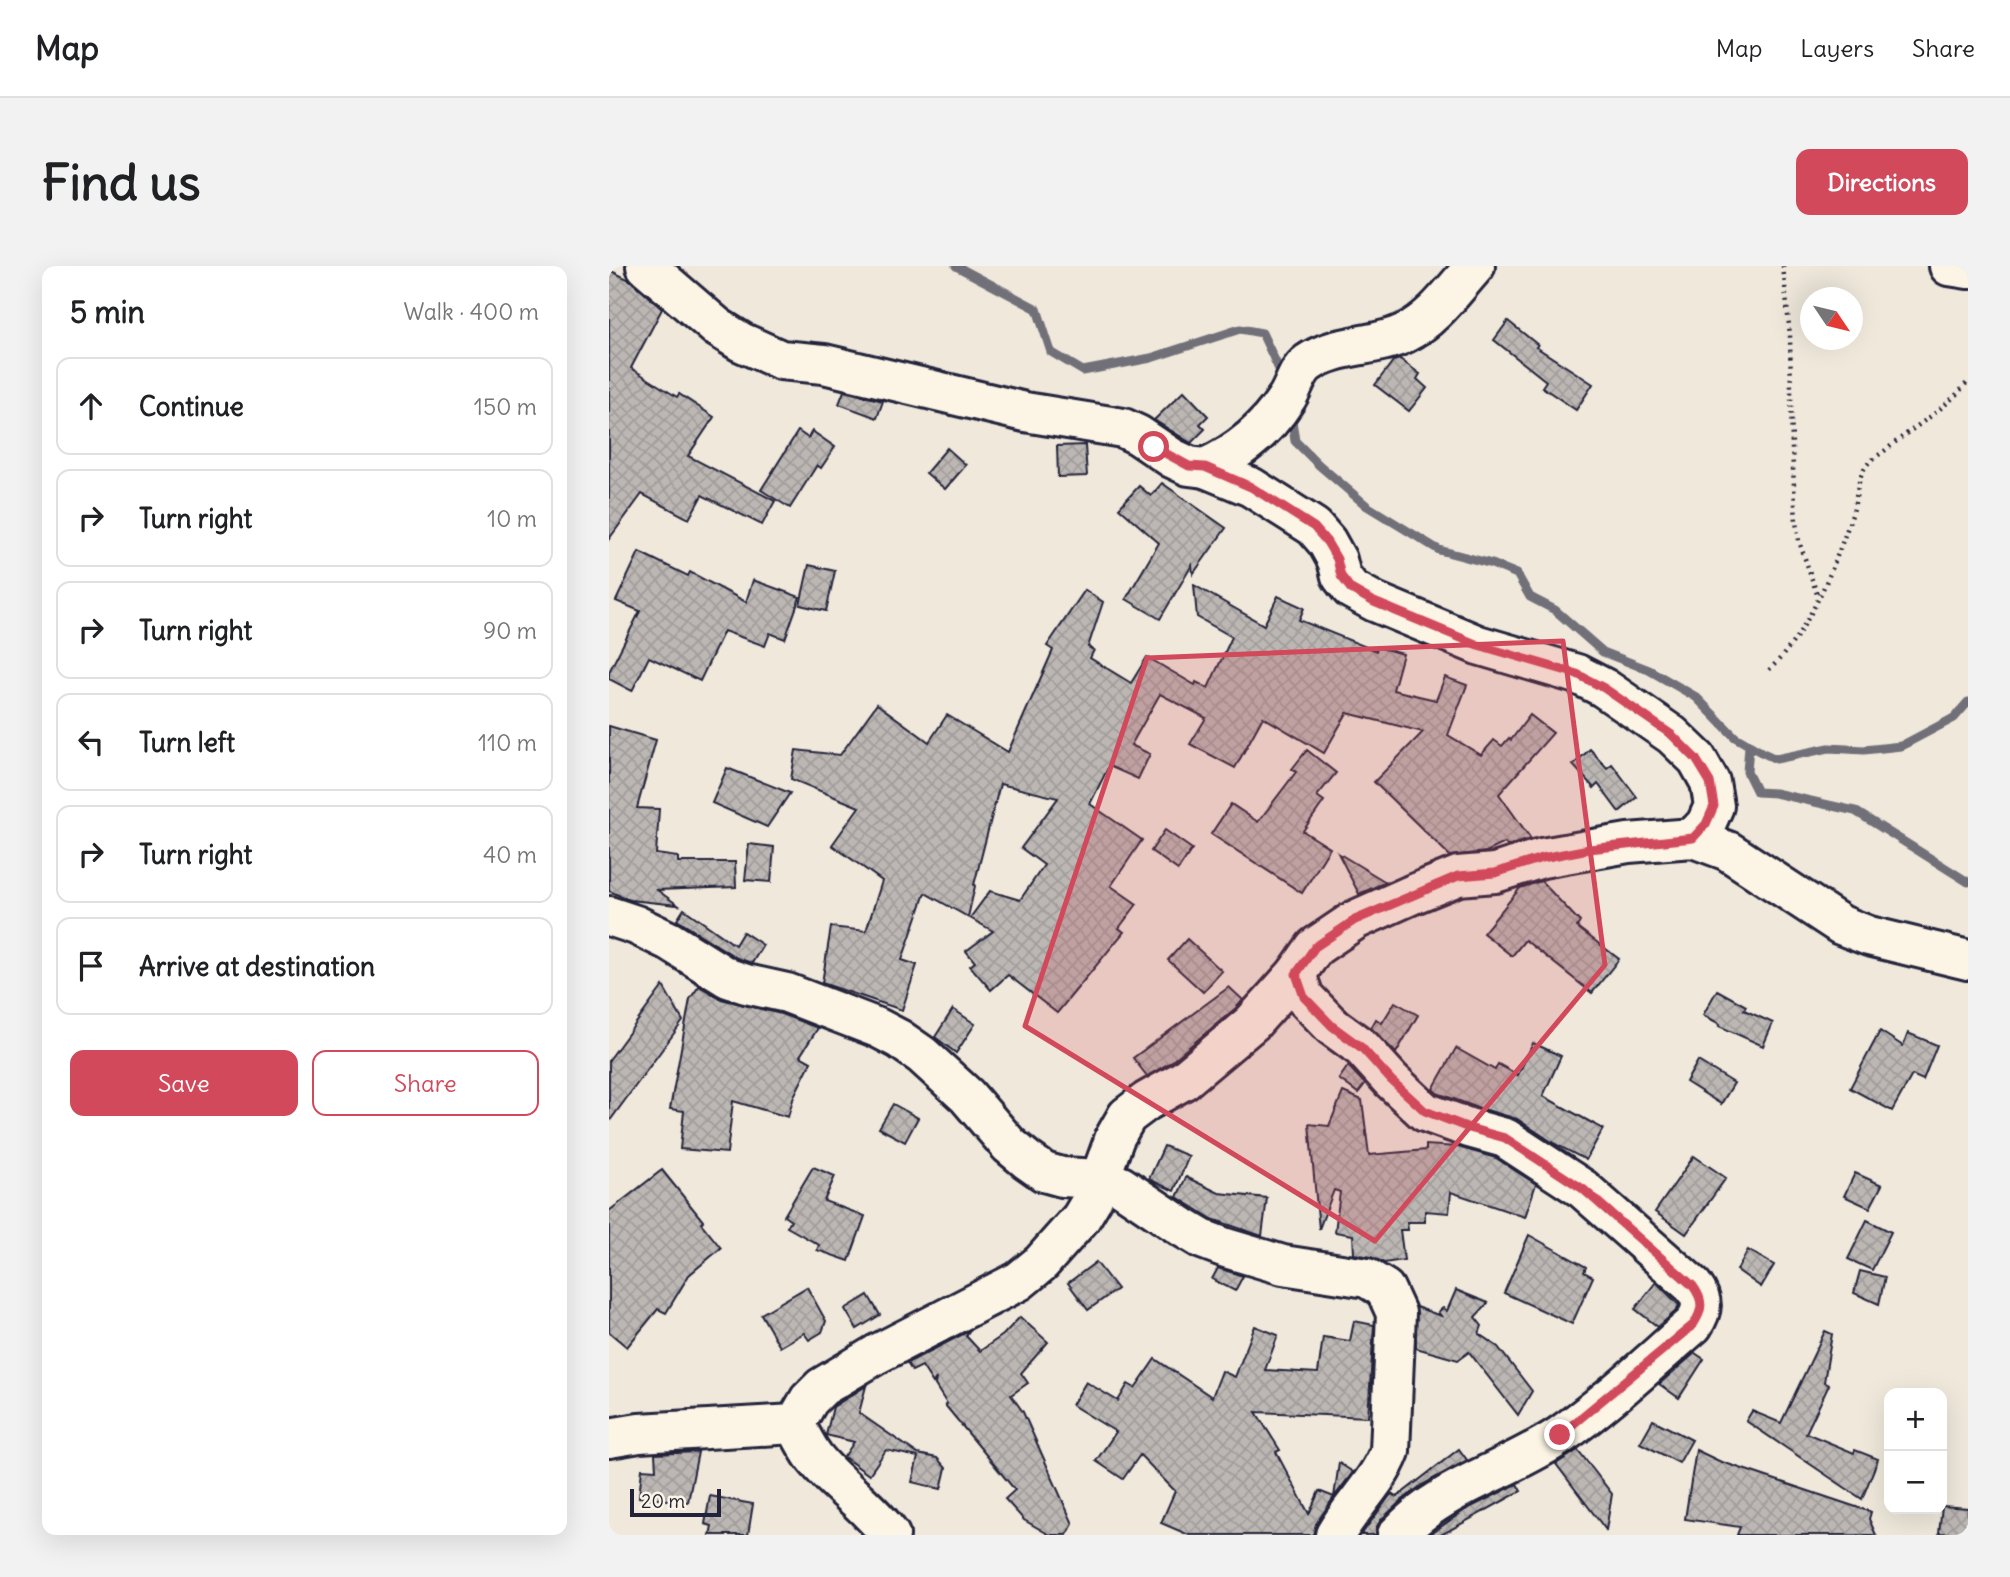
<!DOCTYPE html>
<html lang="en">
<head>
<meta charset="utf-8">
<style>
  :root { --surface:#fff; --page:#f2f2f2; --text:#202124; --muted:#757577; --line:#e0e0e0; --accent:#d1495b }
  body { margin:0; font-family:Delius,sans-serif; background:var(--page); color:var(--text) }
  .controls { position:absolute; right:21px; bottom:21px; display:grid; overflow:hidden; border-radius:14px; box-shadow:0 7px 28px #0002 }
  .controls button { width:63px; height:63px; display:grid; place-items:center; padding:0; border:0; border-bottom:2px solid var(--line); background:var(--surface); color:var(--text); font:35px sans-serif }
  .compass { position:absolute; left:1191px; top:21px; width:63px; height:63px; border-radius:50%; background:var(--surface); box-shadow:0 7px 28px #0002; rotate:125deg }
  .scale { position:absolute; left:21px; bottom:18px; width:91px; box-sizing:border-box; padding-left:7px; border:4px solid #22223b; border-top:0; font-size:19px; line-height:24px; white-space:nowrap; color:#22223b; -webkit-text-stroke:5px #fcf5e5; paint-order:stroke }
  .stop { position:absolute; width:21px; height:21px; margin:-16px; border:5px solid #d1495b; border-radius:50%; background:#fff }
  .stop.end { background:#d1495b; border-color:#fff; box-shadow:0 2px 7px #0008 }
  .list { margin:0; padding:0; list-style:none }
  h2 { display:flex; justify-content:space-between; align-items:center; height:91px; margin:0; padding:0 28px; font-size:30px }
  h2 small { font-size:23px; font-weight:400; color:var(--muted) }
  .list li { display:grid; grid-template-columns:46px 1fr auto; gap:21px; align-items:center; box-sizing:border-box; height:98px; margin:0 14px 14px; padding:0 14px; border:2px solid var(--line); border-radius:14px }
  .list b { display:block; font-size:26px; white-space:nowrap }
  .list em { font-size:23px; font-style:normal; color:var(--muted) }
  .actions { display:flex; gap:14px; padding:21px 28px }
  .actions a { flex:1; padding:16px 0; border:2px solid var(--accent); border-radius:14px; text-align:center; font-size:24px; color:var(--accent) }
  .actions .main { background:var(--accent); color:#fff }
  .icon { flex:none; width:38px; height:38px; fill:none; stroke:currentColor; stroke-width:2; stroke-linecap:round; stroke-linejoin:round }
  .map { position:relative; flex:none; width:1359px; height:1269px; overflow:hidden; border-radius:14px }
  header { display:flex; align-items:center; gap:42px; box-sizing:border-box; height:98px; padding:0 35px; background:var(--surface); border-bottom:2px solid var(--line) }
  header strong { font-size:33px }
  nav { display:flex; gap:38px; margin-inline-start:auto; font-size:24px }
  .intro { display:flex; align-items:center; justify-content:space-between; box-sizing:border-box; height:168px; padding:0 42px }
  h1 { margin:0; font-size:49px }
  .button { padding:18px 32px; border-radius:14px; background:var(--accent); color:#fff; font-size:24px; font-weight:700 }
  main { display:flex; gap:42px; padding:0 42px }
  aside { flex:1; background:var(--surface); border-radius:14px; box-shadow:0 7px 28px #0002 }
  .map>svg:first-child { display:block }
</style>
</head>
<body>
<header>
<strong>Map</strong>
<nav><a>Map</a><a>Layers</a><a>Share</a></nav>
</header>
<div class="intro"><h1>Find us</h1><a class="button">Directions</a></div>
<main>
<aside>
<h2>5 min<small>Walk · 400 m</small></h2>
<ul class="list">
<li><svg class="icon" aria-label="ahead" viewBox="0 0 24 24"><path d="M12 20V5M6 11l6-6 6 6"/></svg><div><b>Continue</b></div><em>150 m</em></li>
<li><svg class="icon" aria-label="right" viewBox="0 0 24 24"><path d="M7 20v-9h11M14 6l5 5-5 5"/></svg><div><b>Turn right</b></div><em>10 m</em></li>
<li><svg class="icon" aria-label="right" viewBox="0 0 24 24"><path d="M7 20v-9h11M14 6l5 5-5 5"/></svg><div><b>Turn right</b></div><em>90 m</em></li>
<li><svg class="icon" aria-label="left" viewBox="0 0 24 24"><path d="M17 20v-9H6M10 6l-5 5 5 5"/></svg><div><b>Turn left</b></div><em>110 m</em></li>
<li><svg class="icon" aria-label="right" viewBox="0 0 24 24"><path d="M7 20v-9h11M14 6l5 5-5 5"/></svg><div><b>Turn right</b></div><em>40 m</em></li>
<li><svg class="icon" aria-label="arrive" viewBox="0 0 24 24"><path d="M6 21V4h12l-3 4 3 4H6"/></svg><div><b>Arrive at destination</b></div></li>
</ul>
<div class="actions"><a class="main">Save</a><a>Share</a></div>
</aside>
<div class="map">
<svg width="1359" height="1269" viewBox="0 0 1359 1269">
  <defs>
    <pattern id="building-cross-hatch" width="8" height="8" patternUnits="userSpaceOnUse" patternTransform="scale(1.75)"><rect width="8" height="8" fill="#bcb7b3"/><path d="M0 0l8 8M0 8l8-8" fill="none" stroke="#a19d9b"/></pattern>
  </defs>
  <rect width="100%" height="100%" fill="#efe8db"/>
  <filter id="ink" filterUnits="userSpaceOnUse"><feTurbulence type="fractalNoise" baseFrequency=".0143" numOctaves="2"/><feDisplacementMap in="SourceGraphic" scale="14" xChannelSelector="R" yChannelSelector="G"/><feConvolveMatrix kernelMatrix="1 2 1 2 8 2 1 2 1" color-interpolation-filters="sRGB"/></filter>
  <g filter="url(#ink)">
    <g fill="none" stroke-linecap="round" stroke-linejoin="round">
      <g stroke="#716f79" stroke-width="9">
        <path d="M347 0 428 43 442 86 474 105 542 92 631 63 653 67 675 114"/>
        <path d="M682 148 686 175 710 199 758 240 830 284 883 298 908 308 921 331 946 344 994 386 1040 404 1087 431 1126 471 1152 486 1167 493 1220 482 1255 484 1292 480 1345 452 1359 436"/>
        <path d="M1140 480 1138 506 1148 526 1166 527 1246 545 1359 616"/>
      </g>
    </g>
    <g fill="url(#building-cross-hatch)" stroke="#22223b" stroke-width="2">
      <path d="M0 4 21 14 53 43 22 102 68 131 70 128 105 151 79 190 166 235 153 259 93 229 80 253 33 228 0 273Z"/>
      <path d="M899 55 929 79 927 81 984 118 967 144 933 121 937 115 885 74Z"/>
      <path d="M791 93 811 108 808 113 818 122 800 145 766 119 784 95Z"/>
      <path d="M235 125 274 135 268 152 230 138Z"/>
      <path d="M575 125 599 150 591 158 596 163 582 177 545 154Z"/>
      <path d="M189 165 199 172 203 165 226 181 212 202 208 199 181 242 152 224Z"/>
      <path d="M476 179 478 210 449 211 448 180Z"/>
      <path d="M338 182 357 199 336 223 317 207Z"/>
      <path d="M553 217 617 262 584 308 583 299 551 353 517 333 550 277 510 242 530 220 542 230Z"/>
      <path d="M30 286 79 310 81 306 137 336 144 314 191 331 176 373 161 367 156 380 115 365 91 415 40 391 23 425 0 413V406L31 345 7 335Z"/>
      <path d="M200 299 226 305 217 345 191 339Z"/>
      <path d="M585 319 655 359 669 330 695 342 690 354 767 385 768 381 794 388 784 424 827 434 836 411 858 419 839 469 872 489 885 474 893 480 900 472 902 474 921 449 944 467 890 528 922 573 898 580 896 577 877 586 841 590 765 516 814 466 738 447 715 487 654 451 626 502 581 478 597 452 551 428 522 479 541 488 529 513 500 500 481 538 533 574 502 620 528 638 510 662 515 666 448 747 399 709 382 724 361 700 366 696 357 685 384 665 361 652 381 625 411 634 435 599 412 582 449 532 391 518 365 619 366 620 359 651 316 627 293 694 308 699 293 744 213 717 222 661 257 665 273 615 223 579 250 541 182 513 187 484 231 489 268 438 320 476 338 449 399 486 444 384 438 380 476 324 494 336 479 381 485 384 481 392 522 417 538 391 586 419 587 416 599 422 623 371 588 351Z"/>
      <path d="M0 460 47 474 28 542 50 543 47 588 69 591V596H126L127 621 48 624 69 639 21 634 0 625Z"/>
      <path d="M981 483 998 502 1003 498 1028 531 1010 546 989 518 985 522 964 499Z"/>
      <path d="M698 484 727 507 708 530 715 535 694 565 721 582 693 627 602 568 622 538 649 556 687 506 683 503Z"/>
      <path d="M118 502 181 527 158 561 103 537Z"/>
      <path d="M556 564 583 583 569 604 542 585Z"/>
      <path d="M140 578 165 581 162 616 136 614Z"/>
      <path d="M729 587 777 616 750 628Z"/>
      <path d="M932 615 971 656 968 661 1010 693 983 727 916 674 903 690 874 667 911 622Z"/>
      <path d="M75 643 126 679 134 666 154 679 143 697 128 692 68 654Z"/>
      <path d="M578 673 613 705 594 726 559 694Z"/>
      <path d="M54 720 74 755 0 856V794Z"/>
      <path d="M90 720 112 733 172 748 209 762 191 790 202 796 185 830 179 851 124 835 118 887 71 883 75 845 61 843 81 733Z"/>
      <path d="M620 721 634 734 628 741 562 796 538 810 524 792Z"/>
      <path d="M1108 724 1137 740 1135 744 1164 757 1154 780 1110 760 1111 758 1094 749Z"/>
      <path d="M786 736 809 749 787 787 762 762 767 753 773 757Z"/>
      <path d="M344 743 366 758 347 787 326 771Z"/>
      <path d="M1271 765 1294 780 1299 767 1328 779 1314 814 1303 809 1283 845 1241 822Z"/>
      <path d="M924 777 952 790 934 830 994 863 977 894 946 878 908 853 867 841 828 827 824 823 847 782 886 804 889 798 909 809Z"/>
      <path d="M1089 795 1125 817 1112 838 1077 816Z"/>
      <path d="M739 800 756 818 749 827 730 813Z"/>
      <path d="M734 826 753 834 760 889 817 884V879L849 881 887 892 927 918 916 951 842 926 840 947 816 945V956H798L799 964H791L795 994 775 997 762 991 745 988 744 969 726 966 731 926 725 924 710 963 700 858 720 860Z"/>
      <path d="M284 838 309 852 296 876 270 862Z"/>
      <path d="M555 880 580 890 565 925 540 913Z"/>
      <path d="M1085 890 1117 912 1077 968 1046 946Z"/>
      <path d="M204 901 226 910 215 935 256 950 240 995 208 984 210 979 178 961 182 955 175 950Z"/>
      <path d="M53 904 94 955 92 957 112 982 80 1009 57 1047 49 1043 18 1081 0 1066V945Z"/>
      <path d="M1246 907 1273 919 1261 942 1235 930Z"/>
      <path d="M577 911 610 927 658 932 653 970 603 953 568 931Z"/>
      <path d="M1258 954 1282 966 1263 1004 1239 993Z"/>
      <path d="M920 969 977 1001 975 1006 984 1011 963 1058 895 1027Z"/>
      <path d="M1139 984 1165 999 1152 1021 1128 1004Z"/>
      <path d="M487 996 508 1023 479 1044 459 1017Z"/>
      <path d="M609 1002 634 1010 626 1025 603 1013Z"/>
      <path d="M1251 1005 1276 1011 1270 1038 1245 1027Z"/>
      <path d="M1047 1016 1070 1039 1067 1045 1049 1061 1026 1043Z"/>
      <path d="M198 1021 217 1055 213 1066 200 1074 195 1067 171 1081 152 1048Z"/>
      <path d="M847 1024 879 1037 866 1051 873 1060 870 1068 889 1081 923 1125 909 1149 860 1086 849 1094 807 1082V1041L832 1050 829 1046 834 1042 838 1045Z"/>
      <path d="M259 1029 271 1049 248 1063 236 1043Z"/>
      <path d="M411 1051 439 1076 412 1107 419 1117 402 1129 414 1146 464 1258 458 1269H441L415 1254 396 1233 406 1224 336 1139 338 1138 326 1119 327 1112 324 1117 313 1100 303 1105 298 1097 360 1065 357 1070 371 1085 394 1069Z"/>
      <path d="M745 1055 765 1059 759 1151 647 1146 671 1184 667 1186 700 1248 710 1225 725 1231 707 1258 704 1269H580L552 1257 566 1225 531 1189 514 1213 487 1195 507 1166 463 1139 477 1116 509 1135 519 1118 526 1122 546 1093 603 1131 613 1105 626 1111 646 1060 669 1069 656 1104 709 1107 714 1071 741 1075Z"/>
      <path d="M1216 1065 1223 1068 1215 1116 1220 1119 1197 1167 1245 1187 1246 1184 1269 1193 1253 1233 1137 1155 1143 1145 1172 1157Z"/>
      <path d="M1086 1087 1095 1093 1070 1132 1050 1118Z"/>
      <path d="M257 1120 250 1147 309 1188 328 1192 337 1202 332 1223 303 1216 309 1191 277 1184 260 1209 235 1191 245 1176 217 1169 224 1141Z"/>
      <path d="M1044 1154 1083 1174 1070 1197 1031 1177Z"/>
      <path d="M850 1183 858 1194 813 1219 792 1235 772 1254 767 1262V1269H752L782 1228 788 1231Z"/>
      <path d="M969 1184 1003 1228 997 1264 947 1198Z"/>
      <path d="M1087 1184 1110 1195 1262 1246 1260 1253 1267 1269H1128L1131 1261 1076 1253Z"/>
      <path d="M89 1186 79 1236 30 1231 33 1203 47 1204 46 1188Z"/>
      <path d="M730 1197 744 1206 725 1231Z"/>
      <path d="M908 1218 912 1225 832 1269H820L856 1244Z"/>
      <path d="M101 1230 144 1238 139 1269H101L103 1260 96 1258Z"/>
      <path d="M1333 1240 1359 1242V1269L1330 1267Z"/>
    </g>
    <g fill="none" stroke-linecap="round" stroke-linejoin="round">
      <defs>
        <g id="minor">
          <path d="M37 0 108 61 132 76 172 94 215 98 416 146 514 162 529 169 563 192 580 200 596 202 642 221 705 261 718 276 728 294 732 310 742 323 766 336 869 379 968 408 995 422 1063 469 1088 493 1101 516 1105 540 1097 558 1084 572"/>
          <path d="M1340 0 1359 3"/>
          <path d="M596 202C629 187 657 164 677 133 685 122 687 106 699 97 727 77 766 82 796 67 825 53 845 23 866 0"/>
          <path d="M0 650 27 659 60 675 119 712 137 718 178 727 269 762 290 773 313 789 358 830 400 879 418 894 435 906 453 911 492 913 512 920 573 961 593 973 617 982 674 999 758 1012 776 1023 787 1047 781 1185C769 1217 742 1240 726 1269"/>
          <path d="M687 708 695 731 723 760 753 782 782 814 816 846 860 862 896 872 974 923 1084 1020C1095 1035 1094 1044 1084 1059 1041 1096 998 1137 952 1169 899 1205 832 1220 788 1269"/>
          <path d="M0 1172 30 1167 186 1158"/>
          <path d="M281 1269C259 1239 227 1219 205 1191 197 1180 192 1169 186 1158L200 1134 213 1121 268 1088 410 1015 432 997 472 952 484 932 506 871 518 850 538 835 575 814 643 757 687 708 706 681 746 654 802 629 849 610 886 607 933 592 1019 577 1084 572 1119 585 1232 659 1260 670 1359 694"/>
        </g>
      </defs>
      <use href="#minor" stroke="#22223b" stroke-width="44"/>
      <g stroke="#22223b" stroke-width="4.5" stroke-dasharray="2 5" stroke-linecap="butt">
        <path d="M1174 0 1181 69 1183 183 1187 256 1190 275 1209 331"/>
        <path d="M1160 404C1201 365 1226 299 1244 246 1248 231 1248 213 1257 200 1262 193 1272 188 1278 183 1305 160 1338 143 1359 115"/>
      </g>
      <use href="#minor" stroke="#fcf5e5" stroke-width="38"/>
    </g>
  </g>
  <g fill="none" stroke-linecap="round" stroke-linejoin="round" filter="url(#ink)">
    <path stroke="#d1495b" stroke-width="9" d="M545 181 580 200 596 201 642 221 705 261 718 276 728 293 732 310 742 323 765 336 869 379 968 408 995 422 1063 469 1087 493 1101 516 1105 540 1097 558 1084 572 980 583 933 592 886 607 849 610 746 654 706 681 687 708 695 731 723 760 753 782 782 814 816 845 860 862 896 872 974 923 1084 1020C1095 1035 1094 1044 1084 1059L951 1169"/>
  </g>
  <path fill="#d1495b" fill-opacity="0.2" stroke="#d1495b" stroke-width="5" stroke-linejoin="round" d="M954 375 996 699 766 975 416 760 538 392Z"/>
</svg>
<div class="controls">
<button>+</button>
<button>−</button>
</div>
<svg class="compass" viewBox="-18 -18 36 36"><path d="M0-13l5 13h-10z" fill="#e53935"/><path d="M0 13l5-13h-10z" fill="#757577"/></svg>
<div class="scale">20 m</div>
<div class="stop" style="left:545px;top:181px"></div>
<div class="stop end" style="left:951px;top:1169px"></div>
</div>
</main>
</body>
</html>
